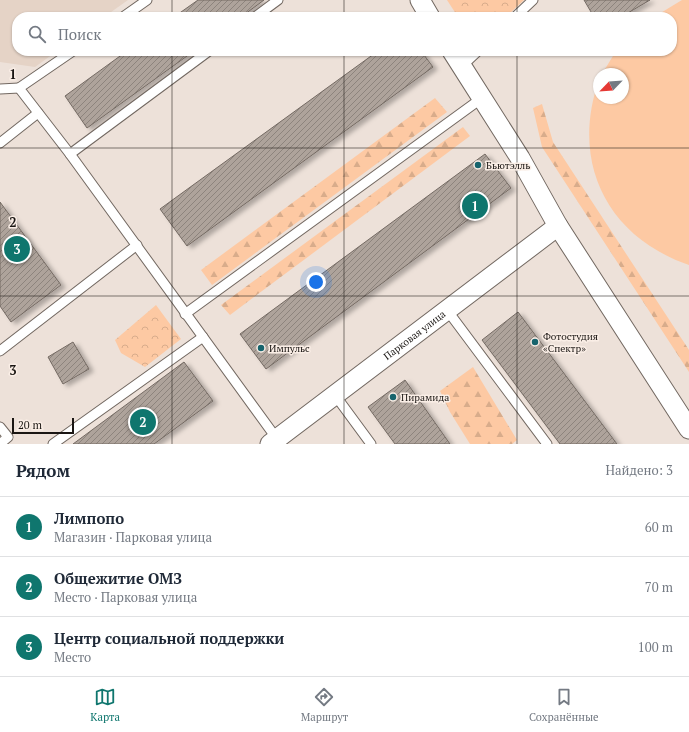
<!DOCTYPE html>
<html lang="ru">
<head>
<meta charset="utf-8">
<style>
  :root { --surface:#fff; --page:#f2f2f3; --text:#1f2937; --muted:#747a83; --line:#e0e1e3; --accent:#0f766e }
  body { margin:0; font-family:"PT Serif",serif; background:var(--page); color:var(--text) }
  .compass { position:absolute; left:593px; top:68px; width:36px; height:36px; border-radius:50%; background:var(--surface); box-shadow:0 1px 3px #0004; rotate:245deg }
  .scale { position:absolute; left:12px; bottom:10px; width:62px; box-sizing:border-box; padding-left:4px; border:2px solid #1a1613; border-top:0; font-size:11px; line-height:14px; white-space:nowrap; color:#1a1613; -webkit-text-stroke:3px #faeee6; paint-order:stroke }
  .you { position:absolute; left:316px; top:282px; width:14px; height:14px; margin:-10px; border:3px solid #fff; border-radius:50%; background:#1a73e8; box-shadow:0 0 0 6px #1a73e833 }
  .badge { display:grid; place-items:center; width:26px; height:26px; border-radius:50%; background:var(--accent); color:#fff; font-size:13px; font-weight:700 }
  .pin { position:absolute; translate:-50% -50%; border:2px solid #fff; box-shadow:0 1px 4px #0006 }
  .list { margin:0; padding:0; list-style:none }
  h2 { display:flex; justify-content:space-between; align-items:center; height:52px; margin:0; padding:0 16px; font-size:17px }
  h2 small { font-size:13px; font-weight:400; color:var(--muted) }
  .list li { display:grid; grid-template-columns:26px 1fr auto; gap:12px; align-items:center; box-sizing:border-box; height:60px; padding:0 16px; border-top:1px solid var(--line) }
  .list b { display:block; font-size:15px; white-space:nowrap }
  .list p { margin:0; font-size:13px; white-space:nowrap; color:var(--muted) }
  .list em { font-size:13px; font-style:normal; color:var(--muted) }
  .icon { flex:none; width:22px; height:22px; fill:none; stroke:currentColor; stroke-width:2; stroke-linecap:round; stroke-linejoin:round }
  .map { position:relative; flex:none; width:689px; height:444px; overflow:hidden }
  .search { position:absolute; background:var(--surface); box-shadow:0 1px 3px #0004; left:12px; right:12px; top:12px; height:44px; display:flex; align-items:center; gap:10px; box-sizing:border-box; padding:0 14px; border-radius:16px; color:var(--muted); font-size:15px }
  .sheet { height:232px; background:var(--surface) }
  nav { display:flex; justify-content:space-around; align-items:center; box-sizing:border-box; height:56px; border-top:1px solid var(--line); background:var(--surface); font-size:11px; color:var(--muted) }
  nav a { display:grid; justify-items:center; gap:2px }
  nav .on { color:var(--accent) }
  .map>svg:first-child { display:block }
</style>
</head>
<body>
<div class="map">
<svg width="689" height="444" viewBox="0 0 689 444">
  <defs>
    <pattern id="forest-firs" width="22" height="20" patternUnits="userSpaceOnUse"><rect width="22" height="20" fill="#fdc9a3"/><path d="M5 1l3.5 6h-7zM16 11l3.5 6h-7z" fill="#d8ac8b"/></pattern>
    <pattern id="park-crowns" width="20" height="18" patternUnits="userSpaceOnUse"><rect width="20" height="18" fill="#fdc9a3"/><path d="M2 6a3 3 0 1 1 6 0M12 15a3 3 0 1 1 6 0" fill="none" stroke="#d8ac8b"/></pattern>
    <pattern id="building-hatch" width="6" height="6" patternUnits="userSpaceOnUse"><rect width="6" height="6" fill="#aea39b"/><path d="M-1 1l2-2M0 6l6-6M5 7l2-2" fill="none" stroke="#8d847d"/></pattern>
    <filter id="shadow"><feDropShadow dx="4.5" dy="2.5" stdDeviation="2" flood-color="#0004"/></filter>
  </defs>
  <rect width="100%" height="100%" fill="#ede1d9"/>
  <path fill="#e5d3c6" d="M0 0H128L104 17H17V51H57L35 67 0 62Z"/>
  <path fill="#fdc9a3" d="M682 0H689V265C607 237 570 162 599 80V98H623V74H602L616 51H672V17H654Z"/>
  <g fill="url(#forest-firs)">
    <path d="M435 98 447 112 212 285 201 270Z"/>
    <path d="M542 104 553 142 689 350V372L542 147 533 108Z"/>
    <path d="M463 127 470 136 230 315 221 305Z"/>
    <path d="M473 367 517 440 512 444H470L450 412 440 391Z"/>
  </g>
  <g fill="url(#park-crowns)">
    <path d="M447 0H524L506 17H458Z"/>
    <path d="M156 305 181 339 145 367 121 353 115 340Z"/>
  </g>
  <g fill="url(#building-hatch)" stroke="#746a63" filter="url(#shadow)">
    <path d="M198 0H264L241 17H174Z"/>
    <path d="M584 0H650L621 17H594Z"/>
    <path d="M127 51H194L87 128 65 96Z"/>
    <path d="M378 51H421L433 67 187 246 160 209Z"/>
    <path d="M485 154 511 188 266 369 240 334Z"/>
    <path d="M0 202 61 285 11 322 0 306Z"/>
    <path d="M518 312 617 444H560L482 340Z"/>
    <path d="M73 342 89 369 63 384 48 357Z"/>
    <path d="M184 362 213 401 154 444H73Z"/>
    <path d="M405 380 450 444H395L368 407Z"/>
  </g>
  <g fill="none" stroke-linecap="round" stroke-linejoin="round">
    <defs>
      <g id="service">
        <path d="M123 17 147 0"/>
        <path d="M255 17 278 0"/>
        <path d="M515 17 533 0"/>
        <path d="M73 51 19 88 70 154 277 439"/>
        <path d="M462 66 478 51"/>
        <path d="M0 89 19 88"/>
        <path d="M0 143 38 113"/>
        <path d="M70 154 209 51"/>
        <path d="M447 310 547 444"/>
        <path d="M185 314 482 98"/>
        <path d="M0 351 137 245"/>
        <path d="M335 395 371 444"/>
        <path d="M0 427 8 437 0 444"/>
        <path d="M53 444 203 337"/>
      </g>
      <g id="minor">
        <path d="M420 0 430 17"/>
        <path d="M452 51 520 158 558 226 689 429"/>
        <path id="s1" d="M270 444 558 226"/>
      </g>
    </defs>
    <use href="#service" stroke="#726861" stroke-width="11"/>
    <use href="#minor" stroke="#726861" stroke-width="21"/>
    <use href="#service" stroke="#fff" stroke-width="9"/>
    <use href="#minor" stroke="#fff" stroke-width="19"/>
  </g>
  <path fill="none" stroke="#1a1613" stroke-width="1" stroke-opacity="0.55" d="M172 0V17M344 0V17M517 0V17M172 51V444M344 51V444M517 51V444M0 148H689M0 296H689"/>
  <g fill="#17646d" stroke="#faeee6" stroke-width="1.5">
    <circle cx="478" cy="165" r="4"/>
    <circle cx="535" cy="342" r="4"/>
    <circle cx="261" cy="348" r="4"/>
    <circle cx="393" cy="397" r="4"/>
  </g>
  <g text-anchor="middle" stroke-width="3" stroke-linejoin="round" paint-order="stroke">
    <g font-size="10" fill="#1a1613" stroke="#faeee6" text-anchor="start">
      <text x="486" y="169">Бьютэлль</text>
      <text x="543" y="340">Фотостудия<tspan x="543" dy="12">«Спектр»</tspan></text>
      <text x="269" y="352">Импульс</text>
      <text x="401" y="401">Пирамида</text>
    </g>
    <g font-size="10" fill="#1a1613" stroke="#faeee6">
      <text dy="4" stroke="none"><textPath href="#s1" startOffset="181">Парковая улица</textPath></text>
    </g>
  </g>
  <g font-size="13" text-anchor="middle" font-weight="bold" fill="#1a1613" stroke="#faeee6" stroke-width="3" stroke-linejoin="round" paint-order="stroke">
    <text x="13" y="79">1</text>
    <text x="13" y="227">2</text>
    <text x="13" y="375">3</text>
  </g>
</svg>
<svg class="compass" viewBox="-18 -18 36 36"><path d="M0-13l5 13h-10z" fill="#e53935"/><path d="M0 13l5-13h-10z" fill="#747a83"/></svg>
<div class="scale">20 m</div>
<div class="you"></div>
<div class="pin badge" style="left:475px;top:206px">1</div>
<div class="pin badge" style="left:143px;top:422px">2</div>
<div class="pin badge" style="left:17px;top:249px">3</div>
<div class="search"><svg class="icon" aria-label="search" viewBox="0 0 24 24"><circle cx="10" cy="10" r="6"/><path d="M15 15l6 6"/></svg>Поиск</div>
</div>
<section class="sheet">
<h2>Рядом<small>Найдено: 3</small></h2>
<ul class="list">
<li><span class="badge">1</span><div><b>Лимпопо</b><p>Магазин · Парковая улица</p></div><em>60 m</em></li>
<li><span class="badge">2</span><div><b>Общежитие ОМЗ</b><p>Место · Парковая улица</p></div><em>70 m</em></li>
<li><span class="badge">3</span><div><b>Центр социальной поддержки</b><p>Место</p></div><em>100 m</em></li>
</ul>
</section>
<nav>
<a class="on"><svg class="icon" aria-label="map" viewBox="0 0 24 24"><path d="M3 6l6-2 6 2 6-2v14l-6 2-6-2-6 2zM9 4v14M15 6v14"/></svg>Карта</a>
<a><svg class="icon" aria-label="directions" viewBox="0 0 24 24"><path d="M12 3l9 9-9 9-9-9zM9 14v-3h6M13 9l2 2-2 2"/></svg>Маршрут</a>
<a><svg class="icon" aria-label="saved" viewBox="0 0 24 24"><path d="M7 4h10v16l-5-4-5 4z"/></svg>Сохранённые</a>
</nav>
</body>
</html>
